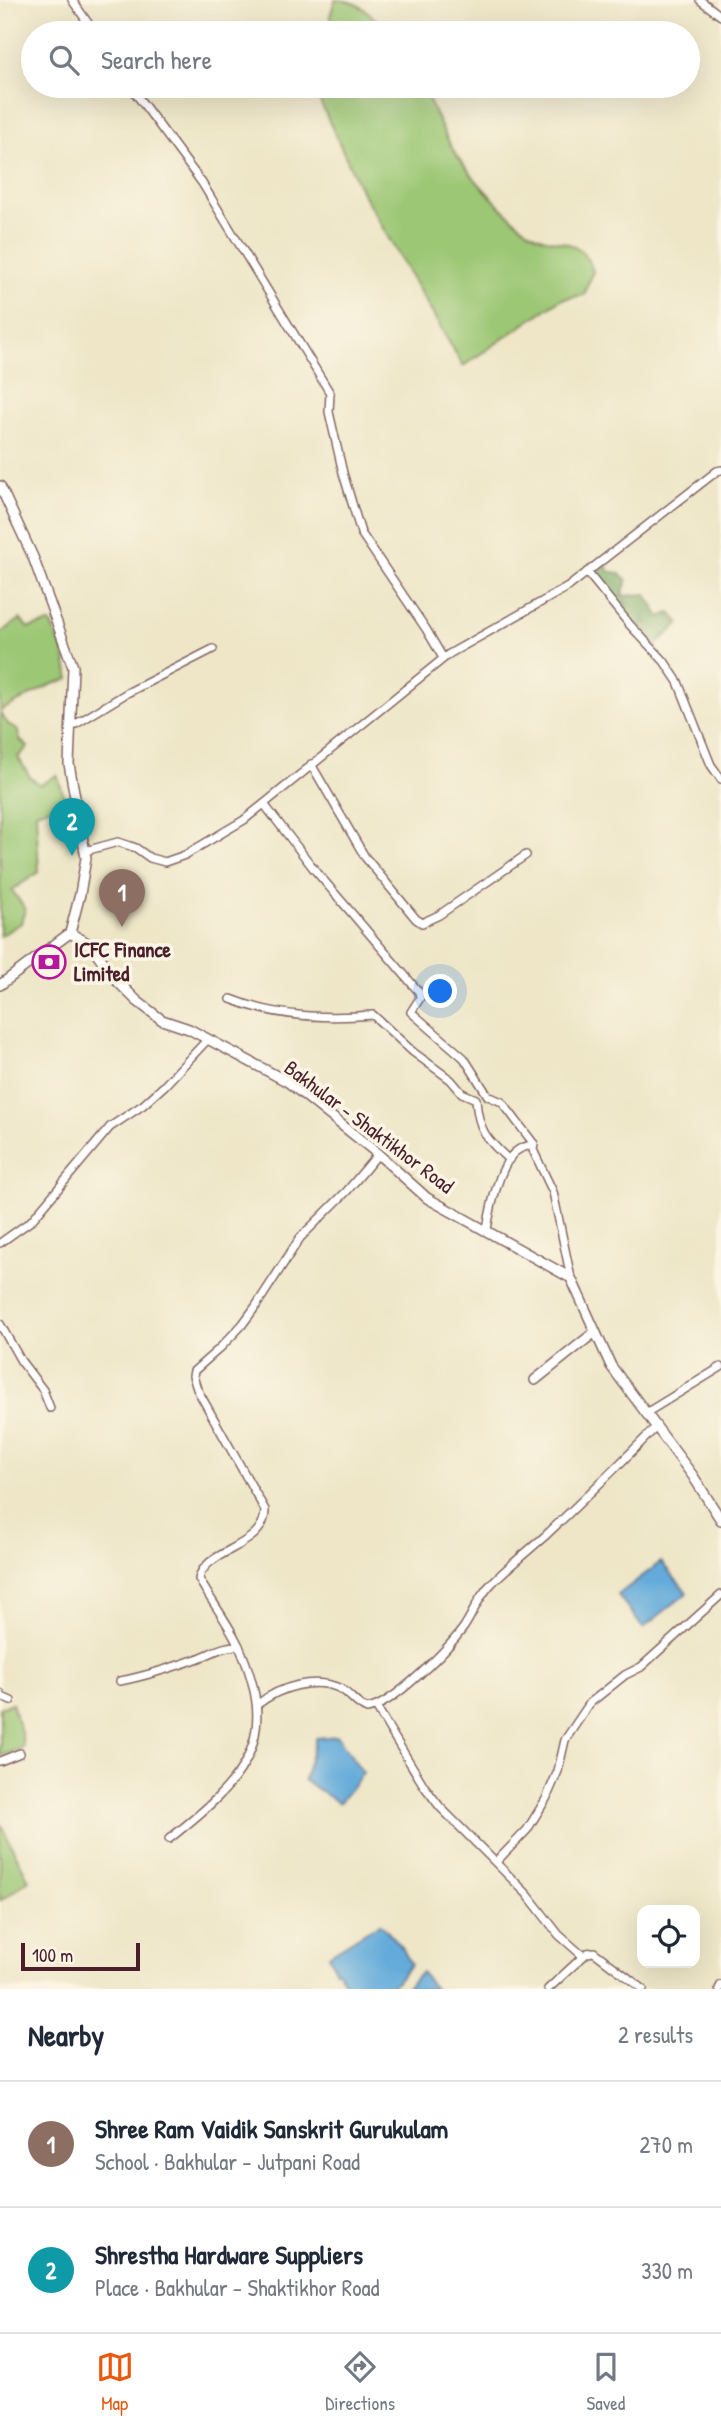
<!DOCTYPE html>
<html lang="en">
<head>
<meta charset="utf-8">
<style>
  :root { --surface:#fff; --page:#f6f6f7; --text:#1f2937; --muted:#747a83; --line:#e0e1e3; --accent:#ea580c }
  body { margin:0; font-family:"Patrick Hand",sans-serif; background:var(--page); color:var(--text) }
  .controls { position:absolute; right:21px; bottom:21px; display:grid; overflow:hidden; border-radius:14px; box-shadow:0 7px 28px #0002 }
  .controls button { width:63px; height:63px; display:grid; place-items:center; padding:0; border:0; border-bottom:2px solid var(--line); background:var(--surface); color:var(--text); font:35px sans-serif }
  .scale { position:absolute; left:21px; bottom:18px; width:119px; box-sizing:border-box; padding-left:7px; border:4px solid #4a1f2b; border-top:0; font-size:19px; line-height:24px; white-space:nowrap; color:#4a1f2b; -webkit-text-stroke:5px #fcf5e5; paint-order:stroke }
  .you { position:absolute; left:441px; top:992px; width:24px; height:24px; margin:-18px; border:5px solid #fff; border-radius:50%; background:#1a73e8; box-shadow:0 0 0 10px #1a73e833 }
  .badge { display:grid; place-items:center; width:46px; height:46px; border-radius:50%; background:var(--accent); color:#fff; font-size:23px; font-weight:700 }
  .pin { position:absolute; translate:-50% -58px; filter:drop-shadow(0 2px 4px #0008) }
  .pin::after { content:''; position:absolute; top:37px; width:24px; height:21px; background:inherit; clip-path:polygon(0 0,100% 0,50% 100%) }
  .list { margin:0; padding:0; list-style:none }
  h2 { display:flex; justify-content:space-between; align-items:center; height:91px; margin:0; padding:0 28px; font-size:30px }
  h2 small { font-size:23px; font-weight:400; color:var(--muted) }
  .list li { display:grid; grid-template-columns:46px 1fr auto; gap:21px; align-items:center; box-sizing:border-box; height:126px; padding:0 28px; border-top:2px solid var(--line) }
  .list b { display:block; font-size:26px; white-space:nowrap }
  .list p { margin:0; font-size:23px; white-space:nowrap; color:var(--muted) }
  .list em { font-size:23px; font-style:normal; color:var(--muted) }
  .icon { flex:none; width:38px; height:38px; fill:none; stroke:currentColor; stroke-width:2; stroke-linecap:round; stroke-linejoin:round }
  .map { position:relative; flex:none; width:721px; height:1989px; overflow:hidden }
  .search { position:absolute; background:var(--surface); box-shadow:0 7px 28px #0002; left:21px; right:21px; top:21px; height:77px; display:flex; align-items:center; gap:18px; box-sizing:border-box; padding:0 24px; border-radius:38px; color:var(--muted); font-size:26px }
  .sheet { height:343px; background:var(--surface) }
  nav { display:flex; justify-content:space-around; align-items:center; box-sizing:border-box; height:98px; border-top:2px solid var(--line); background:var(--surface); font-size:19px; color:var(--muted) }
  nav a { display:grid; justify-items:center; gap:4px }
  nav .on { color:var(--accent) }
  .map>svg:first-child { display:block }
</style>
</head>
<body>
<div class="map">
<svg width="721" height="1989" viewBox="0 0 721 1989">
  <defs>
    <pattern id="forest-firs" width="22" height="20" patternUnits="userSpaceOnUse" patternTransform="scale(1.75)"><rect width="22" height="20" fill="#7dac66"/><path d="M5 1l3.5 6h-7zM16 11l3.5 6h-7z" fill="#688b54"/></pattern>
  </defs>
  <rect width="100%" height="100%" fill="#fcf5e5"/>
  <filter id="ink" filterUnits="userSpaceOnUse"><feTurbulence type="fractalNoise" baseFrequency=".0143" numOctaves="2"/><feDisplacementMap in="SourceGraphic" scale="14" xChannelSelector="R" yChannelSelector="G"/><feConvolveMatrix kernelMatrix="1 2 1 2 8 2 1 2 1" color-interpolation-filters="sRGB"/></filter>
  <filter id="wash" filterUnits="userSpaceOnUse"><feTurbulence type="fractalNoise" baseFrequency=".00686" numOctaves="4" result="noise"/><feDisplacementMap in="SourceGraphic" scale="28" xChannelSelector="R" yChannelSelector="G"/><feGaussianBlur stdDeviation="1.57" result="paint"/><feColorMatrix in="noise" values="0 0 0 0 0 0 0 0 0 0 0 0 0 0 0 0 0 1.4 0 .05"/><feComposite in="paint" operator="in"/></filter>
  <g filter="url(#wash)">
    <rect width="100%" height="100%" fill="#eee6c7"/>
    <g fill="#9cc774" stroke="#737350" stroke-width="2">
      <path d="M335 0C362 0 371 15 389 33H336L330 16Z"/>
      <path d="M316 86H422C433 108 442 132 455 153 471 177 506 215 529 231 557 250 578 231 593 271L584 295 561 299 463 366 362 192 316 93Z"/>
      <path d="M20 619 28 628 50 623 64 652 69 679 50 685 0 711V634Z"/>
      <path d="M0 713 8 724 17 729 20 740 28 747 18 757 30 777 40 785 57 775 66 802 36 812 39 872 12 890 25 909 21 923 0 936Z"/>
      <path d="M12 1703C16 1721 23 1729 23 1748L0 1756V1708Z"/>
      <path d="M0 1823 29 1880 0 1901Z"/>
    </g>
    <path fill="url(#forest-firs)" stroke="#646648" stroke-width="2" d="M607 565 608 571 619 573 627 580 622 596 646 594 660 617 670 613 680 623 654 647 629 619 594 573Z"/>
    <g fill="#63abda" stroke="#566582" stroke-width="2">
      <path d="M661 1562 687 1593 643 1628 618 1595Z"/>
      <path d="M337 1736 363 1773 339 1803 304 1780 316 1738Z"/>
      <path d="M380 1923 402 1948 411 1964 390 1989H349L338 1971 335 1970 329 1955Z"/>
      <path d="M421 1972 435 1989H405Z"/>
    </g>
  </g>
  <g filter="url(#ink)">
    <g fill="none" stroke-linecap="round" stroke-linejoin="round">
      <defs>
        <g id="minor">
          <path d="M72 0 95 33"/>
          <path d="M700 0 721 16"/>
          <path d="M130 86 202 183 330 393 329 412 343 473 361 533 426 629 443 658"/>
          <path d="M587 572 630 625 664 661 678 682 711 765 721 779"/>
          <path d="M71 727 127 693 213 649"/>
          <path d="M311 764 365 857 416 919 422 923 439 915 526 855"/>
          <path d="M264 804 314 869 419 992 420 998 411 1012 464 1058 488 1096 502 1102 534 1144 533 1150 553 1192 571 1278"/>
          <path d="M85 851 118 842 136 848 150 858 165 862 185 855 244 820 449 654 568 587 717 471 721 470"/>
          <path d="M231 999C275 1017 326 1019 373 1015L413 1052 451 1080 462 1093 476 1099C478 1130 486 1139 509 1160"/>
          <path d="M487 1230C490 1210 500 1160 518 1150 522 1147 529 1146 534 1144"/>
          <path d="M0 1243 31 1221 110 1127 143 1105 164 1086 208 1039"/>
          <path d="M0 1324 21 1361 43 1390 50 1408"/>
          <path d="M646 1413 721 1367"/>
          <path d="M120 1681C146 1676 171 1668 196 1659 211 1654 223 1645 239 1646"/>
          <path d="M0 1693 2 1697 11 1701"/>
          <path d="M258 1704C280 1687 315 1676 341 1689 351 1695 356 1705 367 1709 393 1705 448 1649 464 1627 474 1612 479 1595 493 1582 509 1566 528 1551 545 1536 583 1500 620 1464 656 1427"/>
          <path d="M376 1707 424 1786 440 1807 527 1894 559 1935 583 1956"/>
          <path d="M0 1761 20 1753"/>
          <path d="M169 1839C245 1779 282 1741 238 1644 227 1621 211 1601 199 1579 204 1549 266 1548 265 1510L197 1389 193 1376 194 1371 220 1348 242 1325 256 1306 300 1238 347 1191 378 1154"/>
          <path d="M496 1862 527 1830 546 1799 558 1771 565 1740 590 1703 625 1675 641 1667 721 1595"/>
          <path d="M548 1989 587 1953 594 1952 643 1989"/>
          <path d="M719 1989 721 1985"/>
        </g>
        <g id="tertiary">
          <path d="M0 486 33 557 73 667 69 764 86 858 80 894 70 933"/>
          <path d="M70 933 91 945 117 981 137 1001 162 1020 189 1029 288 1082 378 1154 427 1198 571 1278 611 1366 693 1476 721 1520"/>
          <path d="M0 985 70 933"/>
          <path d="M535 1380 595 1332"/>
        </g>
      </defs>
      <use href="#minor" stroke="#836562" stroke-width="10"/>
      <use href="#tertiary" stroke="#836562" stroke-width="12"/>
      <use href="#minor" stroke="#fff" stroke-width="7"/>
      <use href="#tertiary" stroke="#fff" stroke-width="9"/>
    </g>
  </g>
  <defs>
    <symbol id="bank-ring" viewBox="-11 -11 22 22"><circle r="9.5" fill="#fcf5e5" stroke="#b5179e" stroke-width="1.5"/><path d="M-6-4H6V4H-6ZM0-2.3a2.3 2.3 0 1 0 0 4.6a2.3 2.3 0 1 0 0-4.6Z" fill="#b5179e"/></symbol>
  </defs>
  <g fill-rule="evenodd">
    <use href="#bank-ring" x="30" y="943" width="38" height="38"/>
  </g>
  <g text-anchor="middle" stroke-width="7" stroke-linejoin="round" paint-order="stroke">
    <g font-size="21" font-weight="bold" fill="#4a1f2b" stroke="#fcf5e5" text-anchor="start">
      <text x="74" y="957">ICFC Finance<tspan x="74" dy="24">Limited</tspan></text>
    </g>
    <g font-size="21" fill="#4a1f2b" stroke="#fcf5e5">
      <text transform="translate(369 1127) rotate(37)" y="7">Bakhular - Shaktikhor Road</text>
    </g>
  </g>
</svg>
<div class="controls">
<button><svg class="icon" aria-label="locate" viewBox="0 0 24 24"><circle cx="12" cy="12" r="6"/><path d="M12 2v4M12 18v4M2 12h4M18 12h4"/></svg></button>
</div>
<div class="scale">100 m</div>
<div class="you"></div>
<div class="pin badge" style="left:122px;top:927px;background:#8d6e63">1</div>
<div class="pin badge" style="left:72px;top:856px;background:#0f9aa8">2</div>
<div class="search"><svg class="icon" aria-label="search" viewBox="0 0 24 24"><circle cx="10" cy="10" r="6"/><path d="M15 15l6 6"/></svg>Search here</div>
</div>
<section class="sheet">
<h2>Nearby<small>2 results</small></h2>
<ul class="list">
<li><span class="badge" style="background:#8d6e63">1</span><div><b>Shree Ram Vaidik Sanskrit Gurukulam</b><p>School · Bakhular - Jutpani Road</p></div><em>270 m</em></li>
<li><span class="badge" style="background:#0f9aa8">2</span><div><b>Shrestha Hardware Suppliers</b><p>Place · Bakhular - Shaktikhor Road</p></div><em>330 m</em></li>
</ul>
</section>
<nav>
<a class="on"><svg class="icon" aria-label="map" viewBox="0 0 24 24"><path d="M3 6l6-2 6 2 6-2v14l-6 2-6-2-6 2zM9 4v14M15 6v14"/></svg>Map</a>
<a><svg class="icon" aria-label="directions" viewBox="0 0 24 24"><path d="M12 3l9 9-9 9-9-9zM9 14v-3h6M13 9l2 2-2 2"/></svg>Directions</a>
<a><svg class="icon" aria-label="saved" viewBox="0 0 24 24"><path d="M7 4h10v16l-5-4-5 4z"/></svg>Saved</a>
</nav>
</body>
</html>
